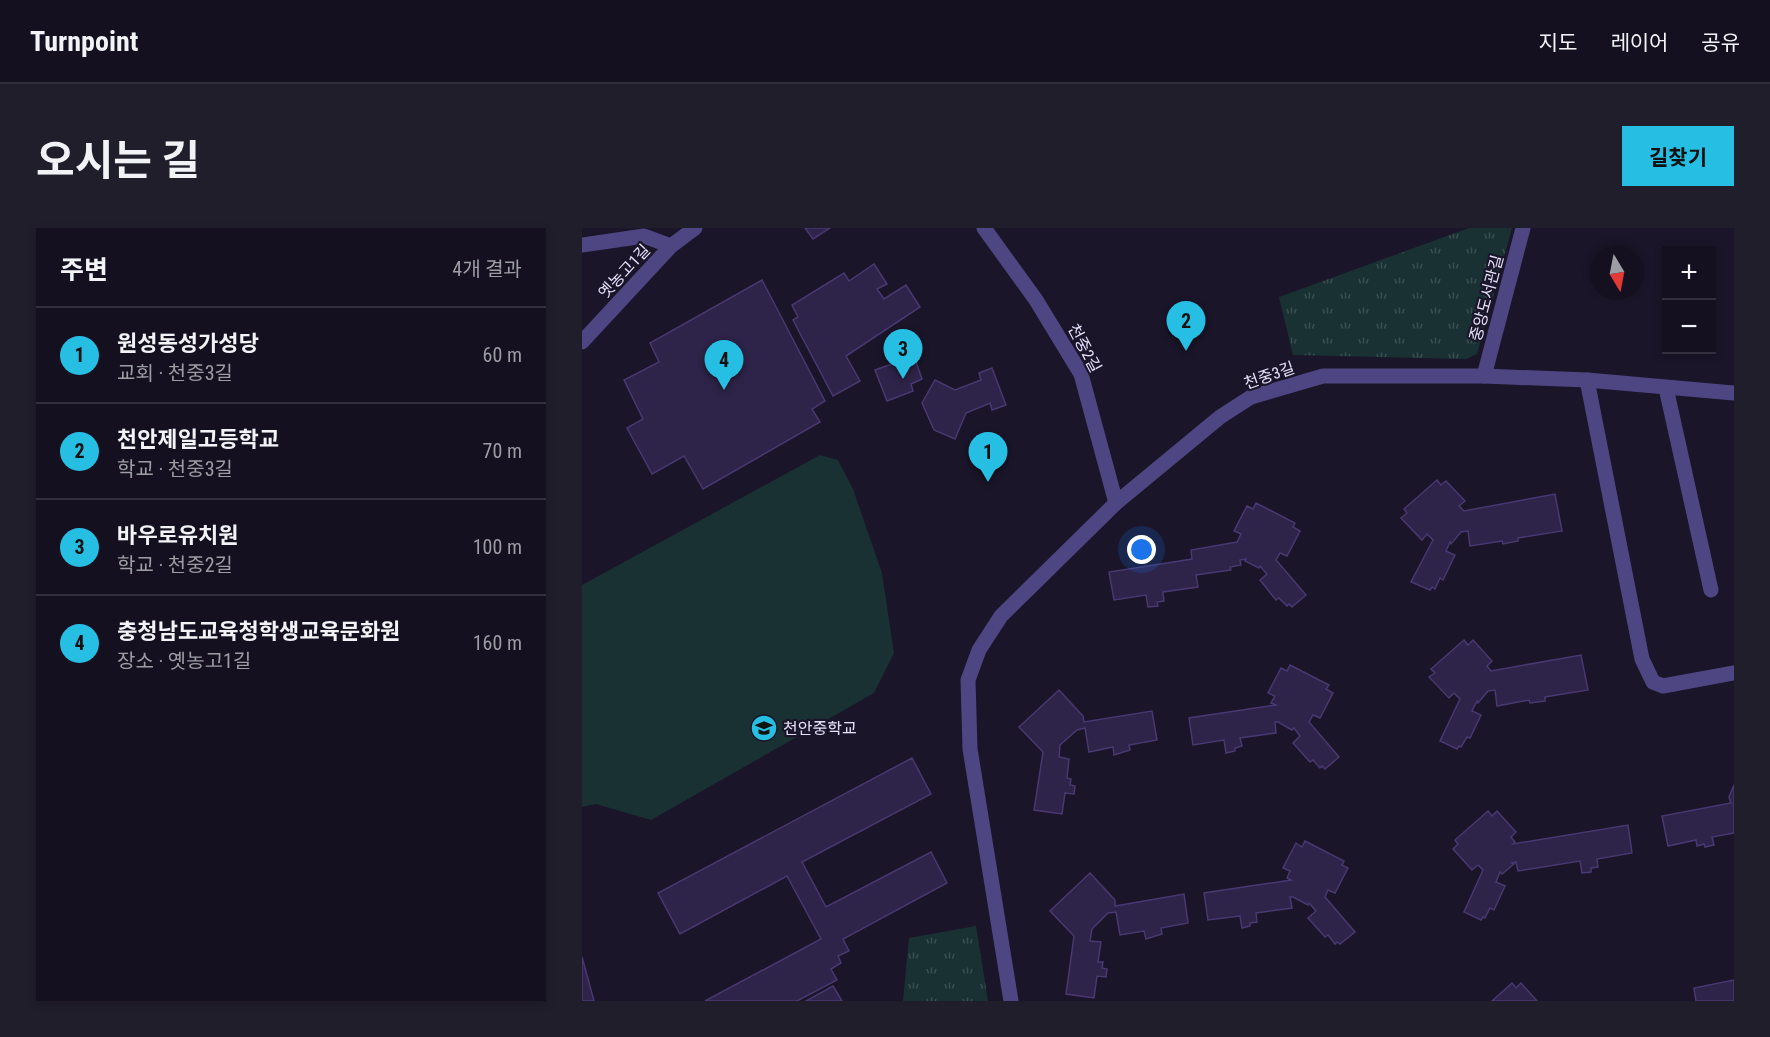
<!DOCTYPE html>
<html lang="ko">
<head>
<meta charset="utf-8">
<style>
  :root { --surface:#14101f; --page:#211e2c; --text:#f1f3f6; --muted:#9d9da4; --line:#33303d; --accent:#26bee2 }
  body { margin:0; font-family:"Roboto Condensed","Noto Sans KR",sans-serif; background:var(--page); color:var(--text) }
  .controls { position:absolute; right:18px; top:18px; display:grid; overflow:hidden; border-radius:0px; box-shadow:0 3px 9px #0003 }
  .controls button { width:54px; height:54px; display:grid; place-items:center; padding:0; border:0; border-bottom:2px solid var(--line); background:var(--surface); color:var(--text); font:30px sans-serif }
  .compass { position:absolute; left:1008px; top:18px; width:54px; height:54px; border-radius:50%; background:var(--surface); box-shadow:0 3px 9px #0003; rotate:170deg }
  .you { position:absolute; left:560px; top:322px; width:21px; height:21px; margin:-15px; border:4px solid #fff; border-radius:50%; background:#1a73e8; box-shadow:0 0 0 9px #1a73e833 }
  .badge { display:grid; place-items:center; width:39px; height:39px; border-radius:50%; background:var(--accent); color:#111; font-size:20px; font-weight:700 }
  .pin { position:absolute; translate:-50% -50px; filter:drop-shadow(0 2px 3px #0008) }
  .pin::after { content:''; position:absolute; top:32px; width:21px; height:18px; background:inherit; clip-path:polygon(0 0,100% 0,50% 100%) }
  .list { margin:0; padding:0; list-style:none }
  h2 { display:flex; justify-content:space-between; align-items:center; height:78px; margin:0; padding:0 24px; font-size:26px }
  h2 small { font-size:20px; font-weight:400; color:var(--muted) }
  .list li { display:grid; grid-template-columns:39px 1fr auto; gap:18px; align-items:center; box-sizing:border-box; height:96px; padding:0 24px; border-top:2px solid var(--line) }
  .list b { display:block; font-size:22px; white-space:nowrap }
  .list p { margin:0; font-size:20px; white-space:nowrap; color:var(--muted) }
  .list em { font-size:20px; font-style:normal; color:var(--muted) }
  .map { position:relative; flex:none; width:1152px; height:773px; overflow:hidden; border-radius:0px }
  header { display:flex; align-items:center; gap:36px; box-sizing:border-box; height:84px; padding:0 30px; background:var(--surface); border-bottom:2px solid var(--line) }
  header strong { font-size:28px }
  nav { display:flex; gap:33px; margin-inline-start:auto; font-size:21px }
  .intro { display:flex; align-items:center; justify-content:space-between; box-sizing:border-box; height:144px; padding:0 36px }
  h1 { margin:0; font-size:42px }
  .button { padding:15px 27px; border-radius:0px; background:var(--accent); color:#111; font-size:21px; font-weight:700 }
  main { display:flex; gap:36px; padding:0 36px }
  aside { flex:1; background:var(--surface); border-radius:0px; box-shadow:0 3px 9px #0003 }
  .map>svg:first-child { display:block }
</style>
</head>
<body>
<header>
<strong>Turnpoint</strong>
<nav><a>지도</a><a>레이어</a><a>공유</a></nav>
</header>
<div class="intro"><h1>오시는 길</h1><a class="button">길찾기</a></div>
<main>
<aside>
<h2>주변<small>4개 결과</small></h2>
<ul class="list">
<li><span class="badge">1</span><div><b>원성동성가성당</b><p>교회 · 천중3길</p></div><em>60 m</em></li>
<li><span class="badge">2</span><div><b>천안제일고등학교</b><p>학교 · 천중3길</p></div><em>70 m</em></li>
<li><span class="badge">3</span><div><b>바우로유치원</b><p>학교 · 천중2길</p></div><em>100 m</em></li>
<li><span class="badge">4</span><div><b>충청남도교육청학생교육문화원</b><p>장소 · 옛농고1길</p></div><em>160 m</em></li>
</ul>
</aside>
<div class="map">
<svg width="1152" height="773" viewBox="0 0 1152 773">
  <defs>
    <pattern id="park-tufts" width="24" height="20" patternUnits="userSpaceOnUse" patternTransform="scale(1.5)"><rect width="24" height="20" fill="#193133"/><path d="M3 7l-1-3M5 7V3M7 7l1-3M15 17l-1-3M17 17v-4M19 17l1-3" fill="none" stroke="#3a4f51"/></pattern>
  </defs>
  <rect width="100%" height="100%" fill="#1a1529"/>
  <g fill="url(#park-tufts)">
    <path d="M887 0H930L895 126 884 131 711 127 697 69Z"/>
    <path d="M394 698 406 773H321L327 710Z"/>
  </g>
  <path fill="#193133" d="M238 227 256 232 271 261 300 345 312 425 292 465 69 592 14 576 0 579V357Z"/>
  <g fill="#2e2348" stroke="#493871" stroke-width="1.5">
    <path d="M223 0H248L231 11Z"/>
    <path d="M292 36 305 56 295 61 302 71 324 57 338 79 264 128 278 153 251 168 211 92 216 89 210 77 262 45 267 53Z"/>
    <path d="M180 52 243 173 230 181 238 194 121 261 102 228 70 246 45 200 61 191 42 152 77 134 68 115Z"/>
    <path d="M332 128 340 151 329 156 331 163 305 173 293 142Z"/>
    <path d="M410 140 424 177 410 182 408 175 384 185 373 211 352 202 340 175 353 152 373 162 399 152 397 145Z"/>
    <path d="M855 252 859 257 864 253 883 273 877 278 882 283 973 266 980 303 936 310V313L921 316 920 313 888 318 886 303 879 304 869 316 868 314 864 323 873 327 861 352 858 350 853 361 850 359 848 362 829 354 851 312 845 306 840 312 819 290 825 285 822 281Z"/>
    <path d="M674 275 713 295 711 299 718 303 705 328 698 325 694 332 724 367 710 379 707 376 705 378 697 370 694 372 678 352 685 346 678 338 677 340 663 333 664 331 658 332 659 337 648 339 649 342 614 347 616 359 581 364 582 373 575 374 576 378 566 379 564 367 532 372 527 344 610 331 609 322 655 314 659 306 652 303 665 278 671 281Z"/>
    <path d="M882 412 886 417 891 412 910 433 905 438 909 443 999 427 1006 462 963 469V473L948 475 947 472 915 478 913 462 906 463 896 475 895 473 890 483 899 487 888 510 885 509 879 519 877 518 875 521 858 513 878 471 872 465 867 470 847 449 853 445 849 441Z"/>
    <path d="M708 437 747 457 744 461 751 465 738 490 731 487 727 494 757 529 743 541 740 538 738 540 731 532 728 534 711 515 718 508 712 500 710 502 696 494H693L694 505 658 510 660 518 653 520V523L644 525 642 512 611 517 607 490 694 477 689 475 693 468 686 465 699 440 705 443Z"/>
    <path d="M477 462 501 488 502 494 570 483 575 512 547 517 548 522 532 527 531 519 507 524 503 500 495 502 478 517 477 529 487 531 485 550 489 551 488 557 493 558 492 566 483 565 480 586 452 582 461 524 437 499Z"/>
    <path d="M330 530 349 566 220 634 244 679 349 624 365 655 261 711 267 723 256 728 259 735 249 741 255 752 215 773H123L239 711 205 648 98 706 76 665Z"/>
    <path d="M1152 557V605L1130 609 1132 617 1123 619 1122 616 1115 618 1114 612 1086 618 1080 588 1149 575 1147 569Z"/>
    <path d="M906 583 910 588 915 583 934 604 929 609 933 614 931 616 1046 597 1050 625 1015 631 1016 639 1009 640V644L1000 645 998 633 936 643 934 634 930 635 932 636 920 646 918 644 914 654 923 658 912 682 908 680 903 690 901 689 899 692 882 684 901 642 896 637 890 642 871 621 876 616 873 612Z"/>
    <path d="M723 613 762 633 760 637 766 640 753 665 746 662 743 669 773 704 758 716 755 714 753 716 746 707 743 709 726 690 734 683 727 675 726 677 711 669H708L710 680 674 685 675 694 668 695V698L660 700 658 688 626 692 622 665 709 652 705 650 708 643 701 640 714 615 720 619Z"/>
    <path d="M508 645 533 672V678L602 666 606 695 579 700 580 706 564 711 562 703 538 707 534 684 526 685 510 701 508 713 519 714 516 734H521L520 740 525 741 524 749 515 748 512 770 484 766 492 708 468 683Z"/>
    <path d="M0 729 12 773H0Z"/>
    <path d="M1152 752V773H1114L1112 760Z"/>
    <path d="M930 755 934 760 939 755 955 773H910Z"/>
    <path d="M251 758 260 773H224Z"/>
  </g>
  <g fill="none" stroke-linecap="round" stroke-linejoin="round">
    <g stroke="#4e4682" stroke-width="15">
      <path d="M402 0 454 72 499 146 534 275"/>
      <path d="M0 17 62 8 89 18"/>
      <path d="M0 114 89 18 113 0"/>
      <path d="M902 148 941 0"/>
      <path d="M1005 152 1060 431 1071 454 1081 458 1152 445"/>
      <path d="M1084 160 1129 362"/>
      <path d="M429 773 388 521 386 452 397 422 419 388 534 275 638 189 669 169 741 148H902L1005 152 1152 165"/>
    </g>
  </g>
  <defs>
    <symbol id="school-disc" viewBox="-11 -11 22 22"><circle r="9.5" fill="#26bee2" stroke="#1a1529"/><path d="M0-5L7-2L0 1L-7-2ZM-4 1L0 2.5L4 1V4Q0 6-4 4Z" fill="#111"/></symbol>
  </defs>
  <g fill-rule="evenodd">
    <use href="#school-disc" x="167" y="485" width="30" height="30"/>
  </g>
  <g text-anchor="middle" stroke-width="4.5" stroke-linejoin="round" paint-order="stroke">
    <g font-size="16" fill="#e6e1fb" stroke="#1a1529">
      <text transform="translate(42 43) rotate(-47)" y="6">옛농고1길</text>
      <text transform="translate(904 70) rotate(-75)" y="6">중앙도서관길</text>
      <text transform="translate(503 120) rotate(62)" y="6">천중2길</text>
      <text transform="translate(687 147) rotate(-19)" y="6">천중3길</text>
    </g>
    <g font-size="16" fill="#e6e1fb" stroke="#1a1529" text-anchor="start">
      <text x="201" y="506">천안중학교</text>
    </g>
  </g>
</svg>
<div class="controls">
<button>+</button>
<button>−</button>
</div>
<svg class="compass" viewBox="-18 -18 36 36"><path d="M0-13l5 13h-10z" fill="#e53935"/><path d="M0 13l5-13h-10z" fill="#9d9da4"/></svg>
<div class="you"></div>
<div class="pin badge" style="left:406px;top:254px">1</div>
<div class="pin badge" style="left:604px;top:123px">2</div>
<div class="pin badge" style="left:321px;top:151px">3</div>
<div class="pin badge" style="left:142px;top:162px">4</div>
</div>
</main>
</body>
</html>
